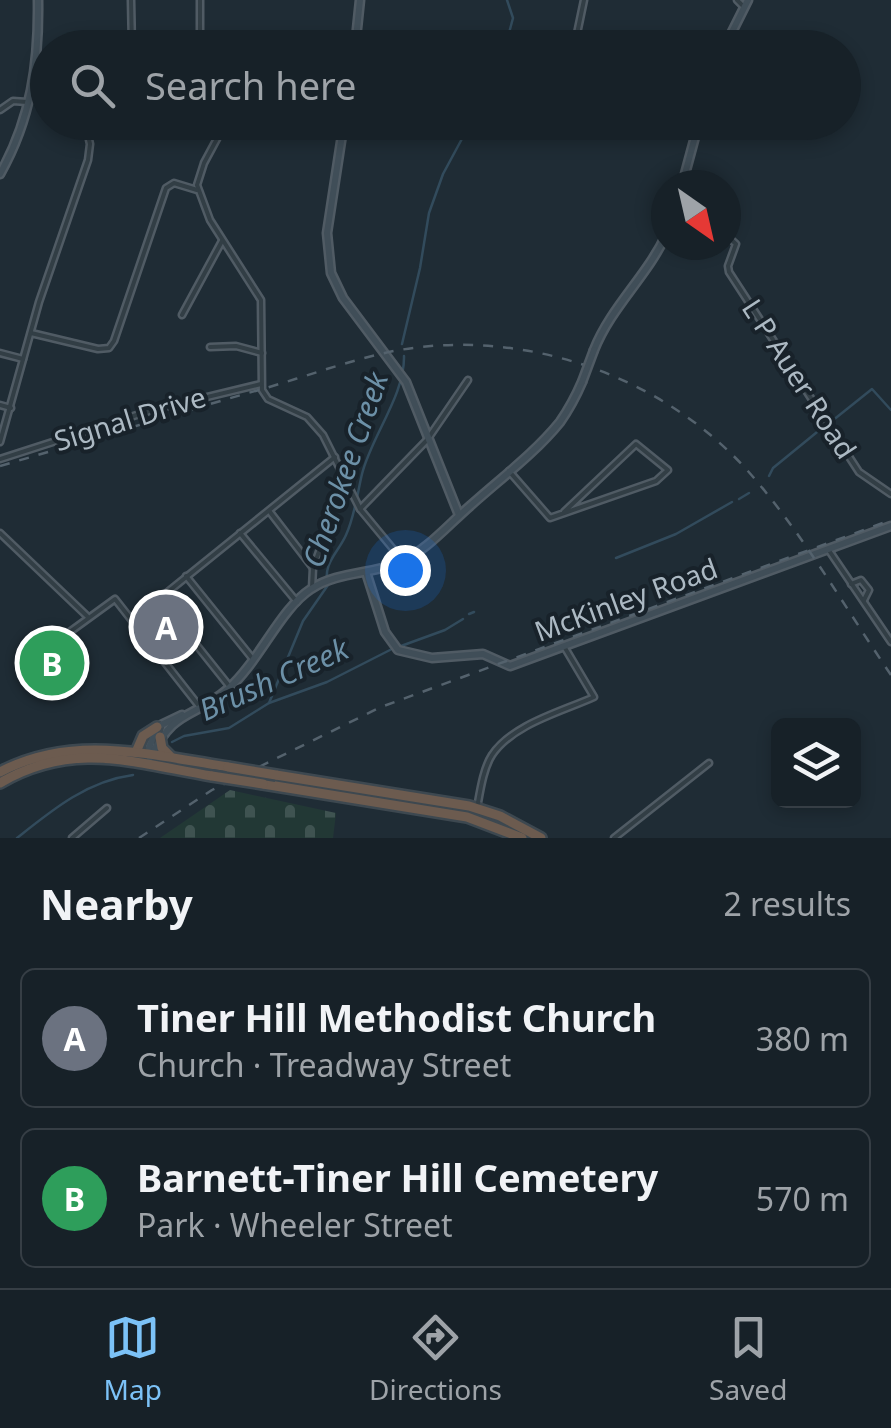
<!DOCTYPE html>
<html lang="en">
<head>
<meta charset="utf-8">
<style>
  :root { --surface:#172128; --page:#202930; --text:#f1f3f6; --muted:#9ea3a8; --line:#363e45; --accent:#7cc2f7 }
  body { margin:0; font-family:"Noto Sans",sans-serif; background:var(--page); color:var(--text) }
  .controls { position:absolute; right:30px; bottom:30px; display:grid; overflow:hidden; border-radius:15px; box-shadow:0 5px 15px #0003 }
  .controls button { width:90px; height:90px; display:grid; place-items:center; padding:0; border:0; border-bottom:2px solid var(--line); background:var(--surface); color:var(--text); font:50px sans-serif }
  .compass { position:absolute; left:651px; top:170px; width:90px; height:90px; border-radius:50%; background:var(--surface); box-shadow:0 5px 15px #0003; rotate:146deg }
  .you { position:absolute; left:405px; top:570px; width:35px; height:35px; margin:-25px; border:8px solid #fff; border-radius:50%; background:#1a73e8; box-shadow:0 0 0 15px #1a73e833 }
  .badge { display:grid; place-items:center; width:65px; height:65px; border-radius:50%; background:var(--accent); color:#fff; font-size:32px; font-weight:700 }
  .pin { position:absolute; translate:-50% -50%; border:5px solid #fff; box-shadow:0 2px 10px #0006 }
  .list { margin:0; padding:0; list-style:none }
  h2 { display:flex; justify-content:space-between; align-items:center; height:130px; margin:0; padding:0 40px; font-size:42px }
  h2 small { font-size:32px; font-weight:400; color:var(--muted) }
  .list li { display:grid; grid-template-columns:65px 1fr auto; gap:30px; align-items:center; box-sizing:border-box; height:140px; margin:0 20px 20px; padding:0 20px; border:2px solid var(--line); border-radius:15px }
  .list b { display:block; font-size:38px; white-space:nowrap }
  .list p { margin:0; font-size:32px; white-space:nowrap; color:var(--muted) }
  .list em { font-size:32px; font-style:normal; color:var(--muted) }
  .icon { flex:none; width:55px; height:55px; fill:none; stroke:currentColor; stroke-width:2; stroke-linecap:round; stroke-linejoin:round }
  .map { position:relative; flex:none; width:891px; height:838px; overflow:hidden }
  .search { position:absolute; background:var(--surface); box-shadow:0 5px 15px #0003; left:30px; right:30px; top:30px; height:110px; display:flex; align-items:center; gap:25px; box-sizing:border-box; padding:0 35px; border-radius:55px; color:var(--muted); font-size:38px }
  .sheet { height:450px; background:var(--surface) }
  nav { display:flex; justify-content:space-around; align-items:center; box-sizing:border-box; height:140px; border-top:2px solid var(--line); background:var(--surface); font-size:28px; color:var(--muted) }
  nav a { display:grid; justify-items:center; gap:5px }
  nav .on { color:var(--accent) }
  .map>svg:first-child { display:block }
</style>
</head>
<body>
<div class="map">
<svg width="891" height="838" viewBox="0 0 891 838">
  <defs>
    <pattern id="cemetery-stones" width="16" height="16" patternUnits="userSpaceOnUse" patternTransform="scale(2.5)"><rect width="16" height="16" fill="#223835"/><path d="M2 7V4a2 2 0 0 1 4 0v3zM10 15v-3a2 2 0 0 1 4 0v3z" fill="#3f5351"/></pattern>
  </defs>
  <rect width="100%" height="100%" fill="#1f2c35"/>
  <path fill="url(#cemetery-stones)" d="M230 790 336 813 333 838H160Z"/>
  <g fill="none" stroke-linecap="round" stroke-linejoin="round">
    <g stroke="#324b5c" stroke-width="2.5">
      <path d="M505 48 513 18 507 0"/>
      <path d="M402 344 420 268 429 213 443 174 471 122"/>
      <path d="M832 421 872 389 891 410"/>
      <path d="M769 476 773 468 822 428"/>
      <path d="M739 499 749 493"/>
      <path d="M616 558 676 534 732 502"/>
      <path d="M469 614 474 612"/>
      <path d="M401 646 445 630 463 619"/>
      <path d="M269 703 303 621 328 585C322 564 338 553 346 535 355 515 357 495 362 474 371 437 405 395 404 356"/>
      <path d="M172 742 184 736 229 728 269 703 327 682 390 650"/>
      <path d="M17 838C52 810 87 781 133 775"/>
    </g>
    <defs>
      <g id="street">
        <path d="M131 0 132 48"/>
        <path d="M737 0 744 7"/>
        <path d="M200 48V0"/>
        <path d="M574 48 584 0"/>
        <path d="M38 64 48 66"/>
        <path d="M0 110 13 101 27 102"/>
        <path d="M226 122 204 163 197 185 210 220 261 300 262 390 268 399 307 417 323 435 360 509 403 561"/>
        <path d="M302 122 343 128"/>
        <path d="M726 235 736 244 728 266 729 272 859 472 891 494"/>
        <path d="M182 315 222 241"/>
        <path d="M31 333 98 349 109 348 114 341 166 188 174 183 197 190"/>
        <path d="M210 347 236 346 262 353"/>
        <path d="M0 353 23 359"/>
        <path d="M0 405 11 408"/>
        <path d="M0 442 39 302 88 160 90 144 85 122"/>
        <path d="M0 459 149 411 261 384"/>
        <path d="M509 471 550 518 656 481 668 470 636 444 564 512"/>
        <path d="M360 509 427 440 468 380"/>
        <path d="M270 512 313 568"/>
        <path d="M0 533 87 616"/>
        <path d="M240 533 297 602"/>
        <path d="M828 549 891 642"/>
        <path d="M186 576 252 658"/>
        <path d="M851 584 861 580 869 590 864 600"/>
        <path d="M312 588 313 568 328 527"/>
        <path d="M159 598 230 687"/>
        <path d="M133 620 335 457"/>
        <path d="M60 639 115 599 199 706"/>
        <path d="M477 808C480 792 483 769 492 755 513 724 561 712 594 697L565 648"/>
        <path d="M72 838 107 808"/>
        <path d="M614 838 709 763"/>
      </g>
      <g id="secondary">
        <path d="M355 48 360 0"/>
        <path d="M724 48 748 0"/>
        <path d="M344 122 327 233 331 273 343 298 406 382 459 515"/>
        <path d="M0 174C31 119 39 63 38 0"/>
        <path d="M682 185 699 122"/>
        <path d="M594 350C611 307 647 276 666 235"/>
        <path d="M366 572 385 632 398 650 432 658 483 654 510 666 891 526"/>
        <path d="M151 754 149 748 157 727 182 715"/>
        <path d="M150 758C175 707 192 720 228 689 259 662 280 609 311 589 336 572 371 574 399 563 426 551 448 525 470 506 500 479 535 453 560 422 569 409 576 396 582 382"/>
      </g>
      <g id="highway">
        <path d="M160 737 162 748 170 756"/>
        <path d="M136 752 143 736 157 727"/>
        <path d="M0 772C74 733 149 755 228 767"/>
        <path d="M276 775 469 806 500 816 541 838"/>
        <path d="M0 783C74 740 134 763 212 776"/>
        <path d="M263 784 467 817 522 838"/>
      </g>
    </defs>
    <use href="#street" stroke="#505b64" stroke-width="9"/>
    <use href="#secondary" stroke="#505b64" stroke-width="11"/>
    <use href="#highway" stroke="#3d4850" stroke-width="14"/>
    <use href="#street" stroke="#323e45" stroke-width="4"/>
    <use href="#secondary" stroke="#404e58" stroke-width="6"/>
    <use href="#highway" stroke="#6c5b4f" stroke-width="9"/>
    <g stroke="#54626d" stroke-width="2.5" stroke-dasharray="10 10" stroke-linecap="butt">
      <path d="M0 466C83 442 165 417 248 393 297 380 345 361 394 351 521 327 660 374 747 470 802 532 844 606 891 675"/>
      <path d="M139 838 212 790 381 707 891 520"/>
    </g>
    <defs>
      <path id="secondary-bridge" d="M582 382 594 350"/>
      <g id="highway-bridge">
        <path d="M228 767 276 775"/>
        <path d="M212 776 263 784"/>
      </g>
    </defs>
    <use href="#secondary-bridge" stroke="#505b64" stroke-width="11" stroke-linecap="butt"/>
    <use href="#highway-bridge" stroke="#3d4850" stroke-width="14" stroke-linecap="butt"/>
    <use href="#secondary-bridge" stroke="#404e58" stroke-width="6"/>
    <use href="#highway-bridge" stroke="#6c5b4f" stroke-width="9"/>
  </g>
  <g text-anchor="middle" stroke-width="8" stroke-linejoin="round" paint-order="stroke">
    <g font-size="28" fill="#acb9c3" stroke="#18222a">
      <text transform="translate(799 379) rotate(57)" y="10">L P Auer Road</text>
      <text transform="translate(130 419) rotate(-17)" y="10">Signal Drive</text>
      <text transform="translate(626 600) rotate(-20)" y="10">McKinley Road</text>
    </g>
    <g font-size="30" font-style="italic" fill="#6c90a7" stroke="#18222a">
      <text transform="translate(346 470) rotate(-71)" y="10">Cherokee Creek</text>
      <text transform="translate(274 680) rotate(-24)" y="10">Brush Creek</text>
    </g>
  </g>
</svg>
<div class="controls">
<button><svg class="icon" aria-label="layers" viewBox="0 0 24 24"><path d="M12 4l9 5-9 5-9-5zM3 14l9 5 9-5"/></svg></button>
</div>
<svg class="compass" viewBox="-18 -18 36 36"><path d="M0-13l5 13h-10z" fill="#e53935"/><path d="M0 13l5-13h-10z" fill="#9ea3a8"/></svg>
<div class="you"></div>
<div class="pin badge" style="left:166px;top:627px;background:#6b7280">A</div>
<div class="pin badge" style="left:52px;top:663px;background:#2e9e5b">B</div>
<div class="search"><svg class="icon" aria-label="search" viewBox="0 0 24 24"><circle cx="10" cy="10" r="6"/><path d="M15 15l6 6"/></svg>Search here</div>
</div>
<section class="sheet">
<h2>Nearby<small>2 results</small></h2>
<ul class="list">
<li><span class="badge" style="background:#6b7280">A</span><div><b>Tiner Hill Methodist Church</b><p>Church · Treadway Street</p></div><em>380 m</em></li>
<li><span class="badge" style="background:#2e9e5b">B</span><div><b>Barnett-Tiner Hill Cemetery</b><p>Park · Wheeler Street</p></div><em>570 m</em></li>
</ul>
</section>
<nav>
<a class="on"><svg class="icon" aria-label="map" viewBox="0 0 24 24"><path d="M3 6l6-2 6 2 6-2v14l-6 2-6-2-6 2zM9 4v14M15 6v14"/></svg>Map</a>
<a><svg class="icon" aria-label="directions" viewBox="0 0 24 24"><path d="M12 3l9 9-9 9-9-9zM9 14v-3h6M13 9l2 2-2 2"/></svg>Directions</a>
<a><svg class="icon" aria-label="saved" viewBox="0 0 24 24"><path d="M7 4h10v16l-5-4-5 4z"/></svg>Saved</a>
</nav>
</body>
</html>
